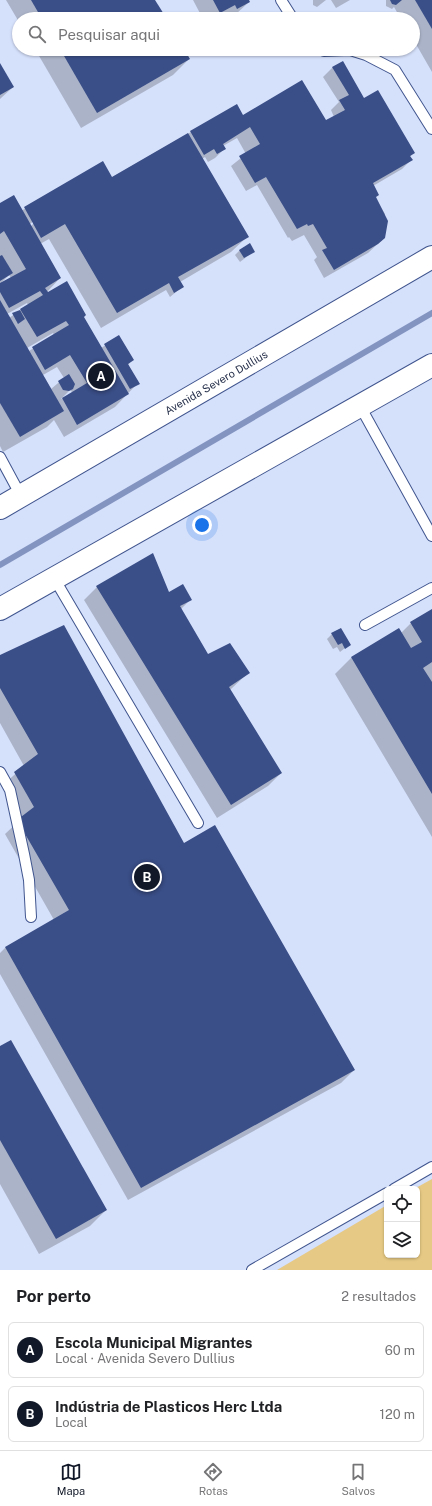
<!DOCTYPE html>
<html lang="pt">
<head>
<meta charset="utf-8">
<style>
  :root { --surface:#fff; --page:#f2f2f2; --text:#202124; --muted:#757577; --line:#e0e0e0; --accent:#111827 }
  body { margin:0; font-family:"Public Sans",sans-serif; background:var(--page); color:var(--text) }
  .controls { position:absolute; right:12px; bottom:12px; display:grid; overflow:hidden; border-radius:6px; box-shadow:0 1px 3px #0004 }
  .controls button { width:36px; height:36px; display:grid; place-items:center; padding:0; border:0; border-bottom:1px solid var(--line); background:var(--surface); color:var(--text); font:20px sans-serif }
  .you { position:absolute; left:202px; top:525px; width:14px; height:14px; margin:-10px; border:3px solid #fff; border-radius:50%; background:#1a73e8; box-shadow:0 0 0 6px #1a73e833 }
  .badge { display:grid; place-items:center; width:26px; height:26px; border-radius:50%; background:var(--accent); color:#fff; font-size:13px; font-weight:700 }
  .pin { position:absolute; translate:-50% -50%; border:2px solid #fff; box-shadow:0 1px 4px #0006 }
  .list { margin:0; padding:0; list-style:none }
  h2 { display:flex; justify-content:space-between; align-items:center; height:52px; margin:0; padding:0 16px; font-size:17px }
  h2 small { font-size:13px; font-weight:400; color:var(--muted) }
  .list li { display:grid; grid-template-columns:26px 1fr auto; gap:12px; align-items:center; box-sizing:border-box; height:56px; margin:0 8px 8px; padding:0 8px; border:1px solid var(--line); border-radius:6px }
  .list b { display:block; font-size:15px; white-space:nowrap }
  .list p { margin:0; font-size:13px; white-space:nowrap; color:var(--muted) }
  .list em { font-size:13px; font-style:normal; color:var(--muted) }
  .icon { flex:none; width:22px; height:22px; fill:none; stroke:currentColor; stroke-width:2; stroke-linecap:round; stroke-linejoin:round }
  .map { position:relative; flex:none; width:432px; height:1270px; overflow:hidden }
  .search { position:absolute; background:var(--surface); box-shadow:0 1px 3px #0004; left:12px; right:12px; top:12px; height:44px; display:flex; align-items:center; gap:10px; box-sizing:border-box; padding:0 14px; border-radius:22px; color:var(--muted); font-size:15px }
  .sheet { height:180px; background:var(--surface) }
  nav { display:flex; justify-content:space-around; align-items:center; box-sizing:border-box; height:56px; border-top:1px solid var(--line); background:var(--surface); font-size:11px; color:var(--muted) }
  nav a { display:grid; justify-items:center; gap:2px }
  nav .on { color:var(--accent) }
  .map>svg:first-child { display:block }
</style>
</head>
<body>
<div class="map">
<svg width="432" height="1270" viewBox="0 0 432 1270">
  <rect width="100%" height="100%" fill="#d5e0fb"/>
  <path fill="#e6c984" d="M432 1179V1270H277L387 1205V1255H417V1189H414Z"/>
  <g fill="#0003" fill-rule="evenodd">
    <path d="M6 0H154L165 19H19V22Z"/>
    <path d="M193 0H248L249 2 236 14 228 19 222 18 203 19Z"/>
    <path d="M313 0H326L317 7 313 5Z"/>
    <path d="M331 0H350L336 8Z"/>
    <path d="M386 0H432V72L413 39V19H401L394 7 392 9 386 6Z"/>
    <path d="M35 49H183L189 59 173 75 81 128Z"/>
    <path d="M342 62 364 99 413 153 410 157 411 160 402 169 373 186 375 197 385 214 384 238 368 253 324 278 314 260 317 257 304 235 292 241 289 237 288 238 257 185 246 191 231 166 246 154 237 138 223 146 224 149 215 158 208 162 205 157 202 159 247 237 231 252 180 282 182 287 170 297 166 290 101 328 49 239 40 244 60 278 47 292 83 317 101 348 119 337 132 360 128 365 138 383 115 407 64 437 54 420 47 427 3 452 0 446V204L21 211 103 162 107 180 191 132 243 117 322 123 334 117 331 110 339 102 323 77 332 68ZM36 219 37 220 30 227V224ZM9 275 11 278 1 283ZM27 303 28 305 9 318 7 314ZM53 333 54 335 29 351 27 348ZM57 367 64 378 51 389 43 375ZM70 390 73 393 62 399H61Z"/>
    <path d="M0 65 13 87 0 99Z"/>
    <path d="M240 250 254 251 240 262 235 255Z"/>
    <path d="M97 587 169 593 191 599 180 610 208 655 248 673 230 690 281 773 268 786 217 818 84 600Z"/>
    <path d="M432 610V837L335 674 351 658 399 630 401 633 411 623Z"/>
    <path d="M332 634 350 644 340 652 337 647 333 649 327 639Z"/>
    <path d="M0 656 183 845 354 1070 341 1083 128 1200 0 974V953L5 948 54 920 5 834 21 819 2 786 24 766 0 723Z"/>
    <path d="M0 1047 106 1210 90 1226 39 1254 0 1184Z"/>
  </g>
  <g fill="none" stroke-linecap="round" stroke-linejoin="round">
    <path stroke="#8394c1" stroke-width="6" d="M0 565 432 313"/>
  </g>
  <g fill="#3a4e87">
    <path d="M31 0H155L167 19H42Z"/>
    <path d="M213 0H249L250 2 237 9 235 5 220 13Z"/>
    <path d="M390 0H402L396 5 392 4Z"/>
    <path d="M415 0H432V29Z"/>
    <path d="M60 49H184L190 59 97 113Z"/>
    <path d="M343 61 364 98 378 90 415 153 410 156 413 160 373 183 379 195 376 197 388 221 385 238 378 244 334 270 322 250 327 248 313 224 308 226 307 224 297 229 266 177 255 183 239 156 260 144 250 127 223 144 226 149 217 154 214 149 204 155 190 131 237 104 243 115 302 80 326 120 345 110 339 100 349 95 332 67Z"/>
    <path d="M0 63 14 87 0 95Z"/>
    <path d="M188 133 249 237 178 277 184 287 174 293 169 283 117 313 65 224 41 238 24 207 103 161 112 177Z"/>
    <path d="M14 195 61 278 45 288 48 292 67 281 86 315 84 317 129 394 77 425 62 398 87 383 70 355 45 370 32 347 69 325 66 321 37 337 20 309 43 295 40 291 9 308 0 292V283L26 269 4 231 0 234V203Z"/>
    <path d="M250 243 255 252 244 258 239 250Z"/>
    <path d="M2 255 13 273 0 281V256Z"/>
    <path d="M0 300 64 411 20 437 0 403Z"/>
    <path d="M20 310 25 319 18 324 12 313Z"/>
    <path d="M119 335 134 360 128 364 140 384 130 389 104 344Z"/>
    <path d="M69 374 75 384 73 389 69 391 63 390 58 381Z"/>
    <path d="M153 553 169 592 183 584 192 600 180 606 208 654 230 643 250 673 229 687 282 773 231 805 96 586Z"/>
    <path d="M432 609V662L423 668 432 682V794L351 657 399 628 411 648 422 642 410 622Z"/>
    <path d="M64 625 184 843 215 825 355 1070 141 1188 5 947 69 910 17 820 34 807 14 772 38 754 0 688V655Z"/>
    <path d="M341 628 351 645 345 649 342 643 338 645 331 633Z"/>
    <path d="M11 1040 107 1210 56 1239 0 1140V1046Z"/>
  </g>
  <g fill="none" stroke-linecap="round" stroke-linejoin="round">
    <defs>
      <g id="lane">
        <path d="M281 0 293 19"/>
        <path d="M319 49 324 51 350 50 366 55 395 70 432 129"/>
        <path d="M360 406 432 536"/>
        <path d="M0 457 21 496"/>
        <path d="M54 578 198 823"/>
        <path d="M365 625 432 588"/>
        <path d="M0 772 10 790 24 854 29 880 31 917"/>
        <path d="M394 1189 432 1167"/>
        <path d="M252 1270 387 1193"/>
      </g>
      <g id="secondary">
        <path id="s1" d="M0 508 432 257"/>
        <path d="M0 609 432 365"/>
      </g>
    </defs>
    <use href="#lane" stroke="#40558e" stroke-width="12"/>
    <use href="#secondary" stroke="#40558e" stroke-width="24"/>
    <use href="#lane" stroke="#fff" stroke-width="10"/>
    <use href="#secondary" stroke="#fff" stroke-width="22"/>
  </g>
  <g text-anchor="middle" stroke-width="4" stroke-linejoin="round" paint-order="stroke">
    <g font-size="11" fill="#27314b" stroke="#e7edfb">
      <text dy="4" stroke="none"><textPath href="#s1" startOffset="250">Avenida Severo Dullius</textPath></text>
    </g>
  </g>
</svg>
<div class="controls">
<button><svg class="icon" aria-label="locate" viewBox="0 0 24 24"><circle cx="12" cy="12" r="6"/><path d="M12 2v4M12 18v4M2 12h4M18 12h4"/></svg></button>
<button><svg class="icon" aria-label="layers" viewBox="0 0 24 24"><path d="M12 4l9 5-9 5-9-5zM3 14l9 5 9-5"/></svg></button>
</div>
<div class="you"></div>
<div class="pin badge" style="left:101px;top:376px">A</div>
<div class="pin badge" style="left:147px;top:877px">B</div>
<div class="search"><svg class="icon" aria-label="search" viewBox="0 0 24 24"><circle cx="10" cy="10" r="6"/><path d="M15 15l6 6"/></svg>Pesquisar aqui</div>
</div>
<section class="sheet">
<h2>Por perto<small>2 resultados</small></h2>
<ul class="list">
<li><span class="badge">A</span><div><b>Escola Municipal Migrantes</b><p>Local · Avenida Severo Dullius</p></div><em>60 m</em></li>
<li><span class="badge">B</span><div><b>Indústria de Plasticos Herc Ltda</b><p>Local</p></div><em>120 m</em></li>
</ul>
</section>
<nav>
<a class="on"><svg class="icon" aria-label="map" viewBox="0 0 24 24"><path d="M3 6l6-2 6 2 6-2v14l-6 2-6-2-6 2zM9 4v14M15 6v14"/></svg>Mapa</a>
<a><svg class="icon" aria-label="directions" viewBox="0 0 24 24"><path d="M12 3l9 9-9 9-9-9zM9 14v-3h6M13 9l2 2-2 2"/></svg>Rotas</a>
<a><svg class="icon" aria-label="saved" viewBox="0 0 24 24"><path d="M7 4h10v16l-5-4-5 4z"/></svg>Salvos</a>
</nav>
</body>
</html>
